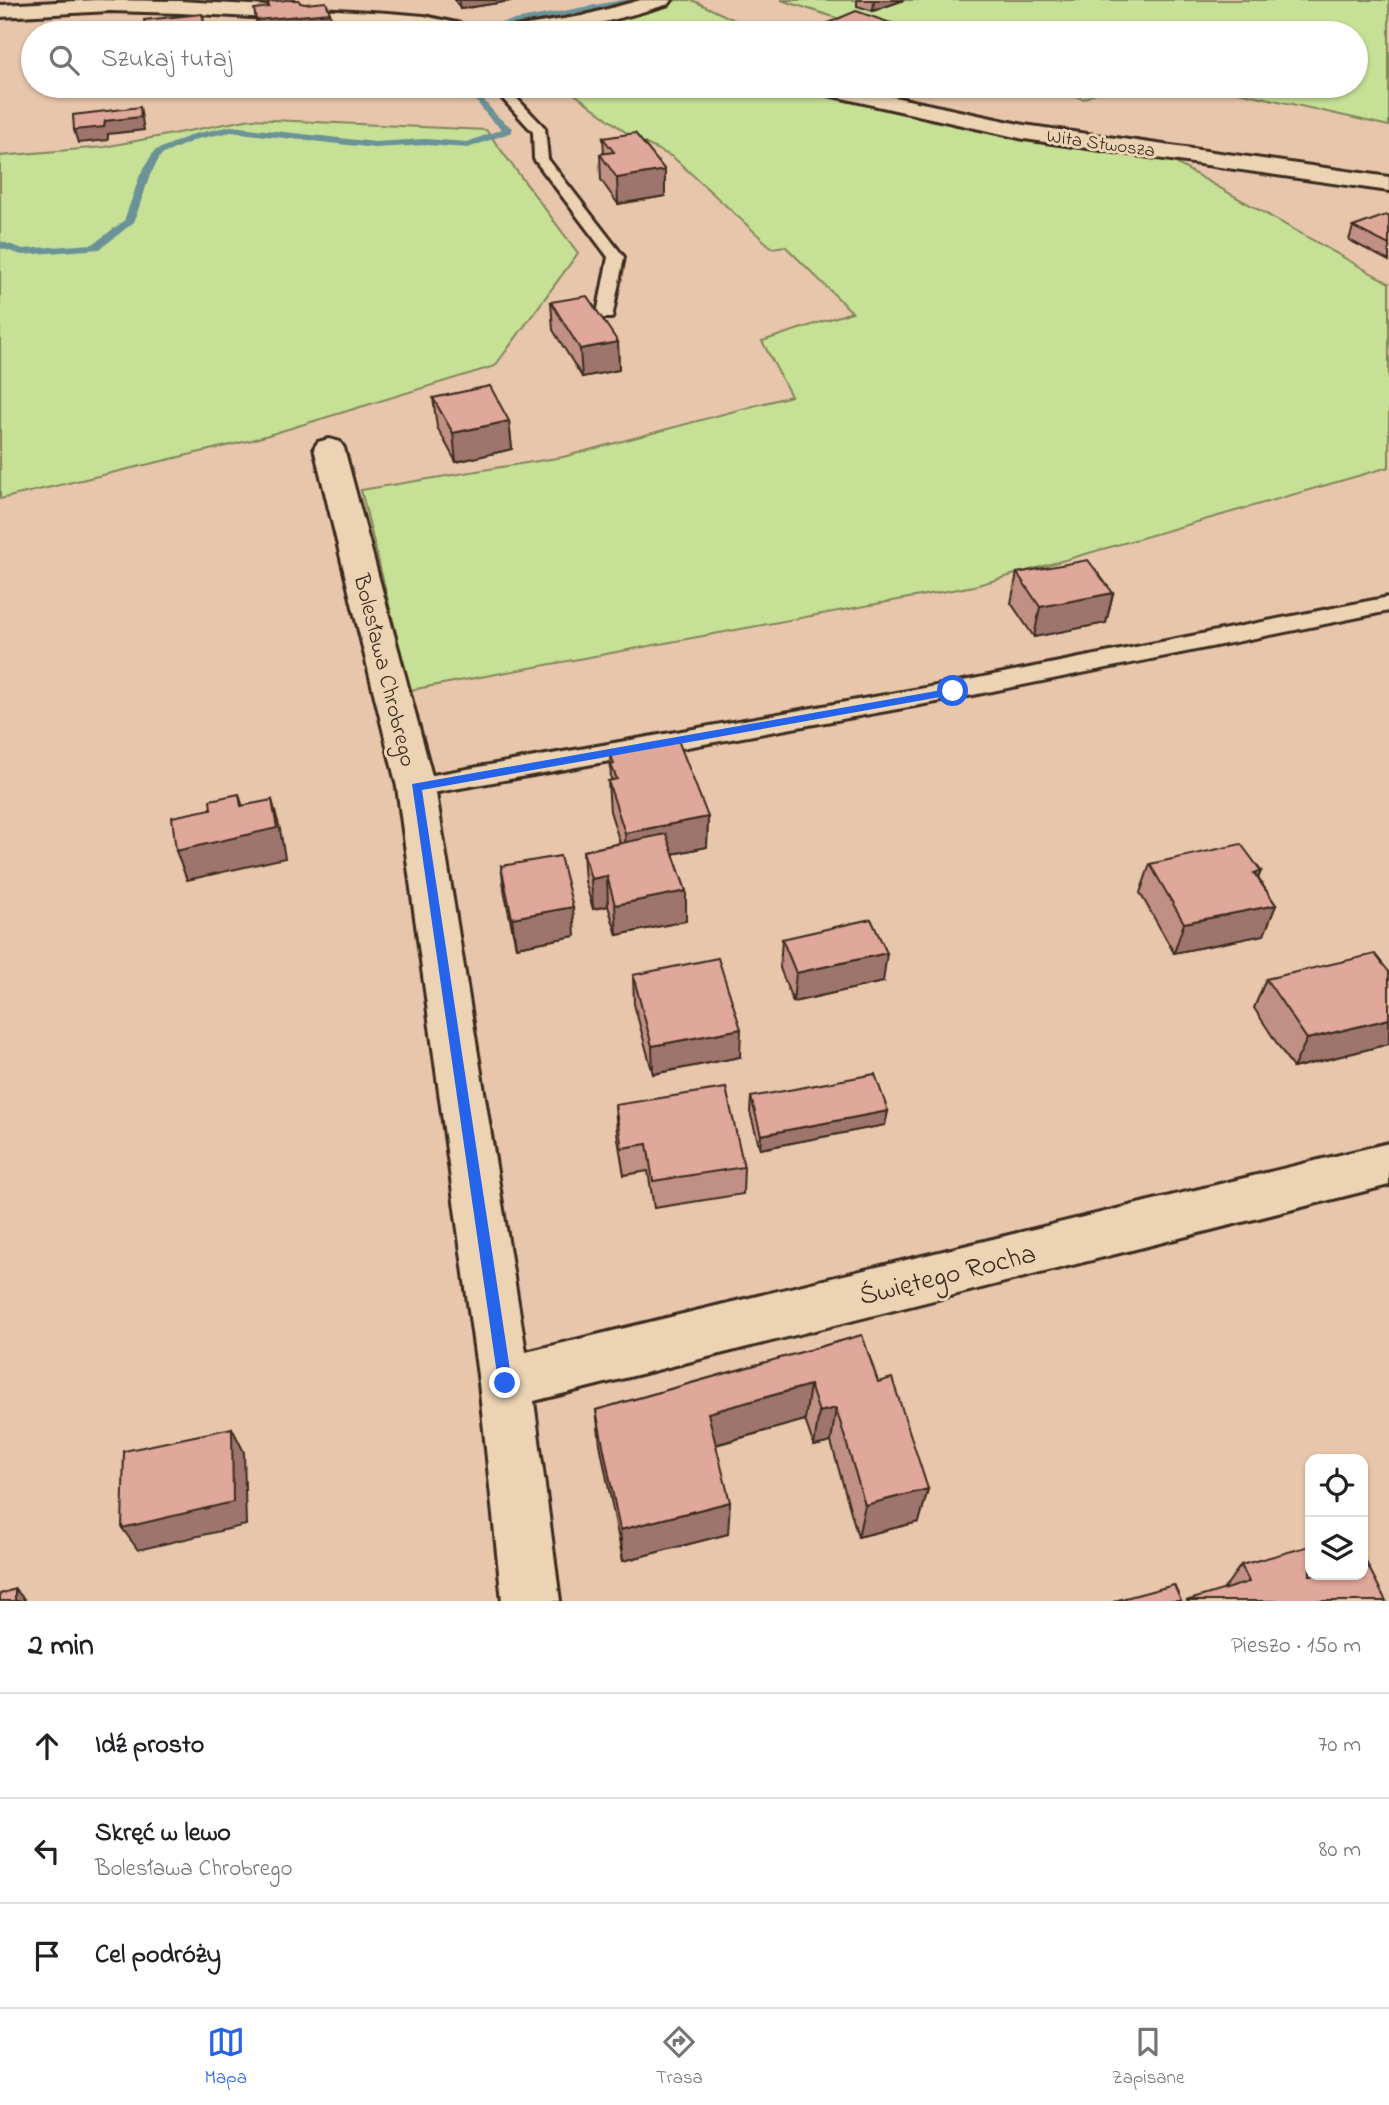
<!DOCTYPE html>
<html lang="pl">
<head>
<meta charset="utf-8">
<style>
  :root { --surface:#fff; --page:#f6f6f6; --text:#202124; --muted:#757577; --line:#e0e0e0; --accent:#2563eb }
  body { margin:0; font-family:"Indie Flower",sans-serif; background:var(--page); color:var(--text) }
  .controls { position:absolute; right:21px; bottom:21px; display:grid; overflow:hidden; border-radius:14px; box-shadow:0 2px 5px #0004 }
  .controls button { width:63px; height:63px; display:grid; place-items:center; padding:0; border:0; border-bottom:2px solid var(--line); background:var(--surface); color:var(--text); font:35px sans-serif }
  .stop { position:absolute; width:21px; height:21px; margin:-16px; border:5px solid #2563eb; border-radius:50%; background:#fff }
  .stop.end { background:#2563eb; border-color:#fff; box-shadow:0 2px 7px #0008 }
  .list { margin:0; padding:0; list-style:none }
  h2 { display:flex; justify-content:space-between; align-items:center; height:91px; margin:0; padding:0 28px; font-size:30px }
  h2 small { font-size:23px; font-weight:400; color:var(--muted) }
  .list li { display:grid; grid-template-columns:46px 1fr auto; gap:21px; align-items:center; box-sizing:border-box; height:105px; padding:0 28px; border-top:2px solid var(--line) }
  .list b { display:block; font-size:26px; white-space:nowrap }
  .list p { margin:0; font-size:23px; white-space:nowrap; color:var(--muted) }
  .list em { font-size:23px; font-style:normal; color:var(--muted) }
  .icon { flex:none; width:38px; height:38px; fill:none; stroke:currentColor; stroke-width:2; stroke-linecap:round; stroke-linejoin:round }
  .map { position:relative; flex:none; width:1389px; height:1601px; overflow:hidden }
  .search { position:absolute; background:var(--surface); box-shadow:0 2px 5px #0004; left:21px; right:21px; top:21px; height:77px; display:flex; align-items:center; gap:18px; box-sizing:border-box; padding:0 24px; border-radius:38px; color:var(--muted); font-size:26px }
  .sheet { height:406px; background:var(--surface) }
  nav { display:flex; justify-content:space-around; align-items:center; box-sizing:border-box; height:98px; border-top:2px solid var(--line); background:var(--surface); font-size:19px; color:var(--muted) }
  nav a { display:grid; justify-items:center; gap:4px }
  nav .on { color:var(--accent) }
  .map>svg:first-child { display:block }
</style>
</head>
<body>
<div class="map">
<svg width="1389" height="1601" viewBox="0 0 1389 1601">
  <rect width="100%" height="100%" fill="#e8c6ac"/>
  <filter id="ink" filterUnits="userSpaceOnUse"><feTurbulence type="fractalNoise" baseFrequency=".0143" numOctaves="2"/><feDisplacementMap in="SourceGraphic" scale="14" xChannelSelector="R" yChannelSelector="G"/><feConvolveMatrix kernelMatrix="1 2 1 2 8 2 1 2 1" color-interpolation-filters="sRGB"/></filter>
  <g filter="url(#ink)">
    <g fill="#c6e096" stroke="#80855a" stroke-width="2">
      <path d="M677 0H692L762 33H558L605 23Z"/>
      <path d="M781 0H1389V126L1212 86H1356V33H883Z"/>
      <path d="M564 86H785L958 125 1163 156 1389 283V467L974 586 410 690 361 490 563 457 791 396 762 341 852 312 785 246 772 248 673 157 632 137Z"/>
      <path d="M1043 86H1107L1084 99Z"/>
      <path d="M251 119 486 130 578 253 495 366 252 440 0 499V156L104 147Z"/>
    </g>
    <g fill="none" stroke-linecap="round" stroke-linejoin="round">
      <g fill="#6a9297" fill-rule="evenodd">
        <path d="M622 0H634L611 8 478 33H467L488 25Z"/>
        <path d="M464 86H472L497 116 512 128V132L468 148 426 145 375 148 231 132 197 139 161 155 150 175 134 222 100 249 22 255 0 248V241L23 249 93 244 124 221 140 175 154 151 194 134 231 126 375 142 426 139 467 142 502 129 491 120Z"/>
      </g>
      <defs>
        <g id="service">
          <path d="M491 86H505L545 128 548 159 624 257 612 318H600L597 314 608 257 534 159 533 132Z"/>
          <path d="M1389 597V611L953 699 416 796 407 793 404 787 407 781 416 778 953 683Z"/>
        </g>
        <g id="minor">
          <path d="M95 0 180 1 388 13 424 16 484 29 487 33H449L388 25 180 13 110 11 0 17V5Z"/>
          <path d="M641 0H672L669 4C614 20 563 36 505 33L508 29 515 27 582 16Z"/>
          <path d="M804 86H843L1024 125 1389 177V191L1024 139 815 92 807 91Z"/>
          <path d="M329 439 340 442 344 448 435 787 526 1352 1389 1143V1185L534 1401 560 1601H502L479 1383 397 787 314 448 318 442Z"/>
        </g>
      </defs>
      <use href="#service" stroke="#3b2a1e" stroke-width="6"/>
      <use href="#minor" stroke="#3b2a1e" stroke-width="6"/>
      <use href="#service" fill="#ebd3b3" fill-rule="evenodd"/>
      <use href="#minor" fill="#ebd3b3" fill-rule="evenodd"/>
    </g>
    <g fill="#c19085" stroke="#3b2a1e" stroke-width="2">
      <path d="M455 0H511V1L460 9Z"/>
      <path d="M857 0H904L873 11 857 6Z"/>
      <path d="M828 23H891L890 33H827Z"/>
      <path d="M603 138 665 196 618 204 601 180 600 154 604 153Z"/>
      <path d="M1389 217V261L1349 240 1353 227Z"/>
      <path d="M551 302 618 342 619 370 582 377 553 330Z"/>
      <path d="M433 398 509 421 512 449 456 462 437 427Z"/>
      <path d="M1017 573 1113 593 1106 623 1034 637 1011 603Z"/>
      <path d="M610 752 708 817 707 847 673 854 686 891V921L617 935 608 906 593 909 585 881 583 851 620 843 610 811 608 781H611Z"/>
      <path d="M1150 864 1261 871 1258 878 1276 905 1264 935 1174 953 1140 893Z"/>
      <path d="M501 866 575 936 516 947 505 895Z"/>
      <path d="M782 939 883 982 793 1002 780 968Z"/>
      <path d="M1389 972V1044L1293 1068 1254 1008 1266 979Z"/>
      <path d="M633 975 740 1057 653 1074 634 1004Z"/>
      <path d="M751 1097 888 1111 885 1125 760 1149 750 1112Z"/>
      <path d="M615 1105 744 1167 743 1194 654 1208 648 1171 624 1175 617 1133Z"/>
      <path d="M862 1335 878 1382 928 1489 919 1522 858 1537 831 1442 814 1446 805 1420 716 1445 728 1534 623 1561 600 1444 596 1410Z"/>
      <path d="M1241 1565 1386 1601 1223 1590Z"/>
    </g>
    <g fill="#9d756c" stroke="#3b2a1e" stroke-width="2">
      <path d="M459 0H511V1L460 9Z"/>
      <path d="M874 0H904L873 11Z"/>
      <path d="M330 13 333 33H258L256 20Z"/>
      <path d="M891 23 890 33H866Z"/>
      <path d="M205 25 207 33H146V32Z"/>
      <path d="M140 107 144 130 108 134V140L78 143 74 130Z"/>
      <path d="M665 170V196L618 204 617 178Z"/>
      <path d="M618 342 619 370 582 377 580 349Z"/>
      <path d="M509 421 512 449 456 462 453 433Z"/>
      <path d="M1113 593 1106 623 1034 637 1040 607Z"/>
      <path d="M239 794 248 824 272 800 280 829 285 858 187 880 176 851 241 806Z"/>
      <path d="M708 817 707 847 626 863 625 833Z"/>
      <path d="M1261 871 1249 900 1254 873Z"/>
      <path d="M607 876 608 906 593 909 591 879Z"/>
      <path d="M686 891V921L617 935 615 905Z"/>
      <path d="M1276 905 1264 935 1174 953 1184 923Z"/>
      <path d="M573 907 575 936 516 947 512 918Z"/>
      <path d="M887 953 883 982 793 1002 796 973Z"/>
      <path d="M1389 1019V1044L1293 1068 1307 1039Z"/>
      <path d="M741 1029 740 1057 653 1074 652 1046Z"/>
      <path d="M888 1111 885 1125 760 1149 761 1135Z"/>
      <path d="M810 1385 805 1420 707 1447 708 1413Z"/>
      <path d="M836 1408 831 1442 814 1446 819 1412Z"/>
      <path d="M232 1428 244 1452 246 1525 138 1550 122 1528Z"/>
      <path d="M928 1489 919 1522 858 1537 865 1505Z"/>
      <path d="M730 1502 728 1534 623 1561 620 1530Z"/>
      <path d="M15 1589 25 1600V1601H15Z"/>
    </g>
    <g fill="#e0a79b" stroke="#3b2a1e" stroke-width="2">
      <path d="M286 0H299L300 3 305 4 326 2 330 13 256 20 254 9 269 7 268 2Z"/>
      <path d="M856 11 891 23 866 33H858L828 23Z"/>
      <path d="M202 14 205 25 146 32 144 20Z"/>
      <path d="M140 107 141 117 105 121 104 127 74 130 73 115Z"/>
      <path d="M635 133 665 170 617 178 600 154 614 152 603 138Z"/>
      <path d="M1386 215 1389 217V245L1353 227Z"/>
      <path d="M587 296 618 342 580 349 551 302Z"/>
      <path d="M490 386 509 421 453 433 433 398Z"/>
      <path d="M1088 560 1113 593 1040 607 1017 573Z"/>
      <path d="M678 740 708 817 625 833 608 781 617 779 611 765 614 764 610 752Z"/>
      <path d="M239 794 241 806 272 800 277 828 176 851 172 817 211 809 210 800Z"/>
      <path d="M666 834 686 891 615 905 607 876 591 879 583 851Z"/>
      <path d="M1241 844 1261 871 1254 873 1276 905 1184 923 1150 864Z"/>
      <path d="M560 856 573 907 512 918 501 866Z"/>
      <path d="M871 919 887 953 796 973 782 939Z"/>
      <path d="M1375 954 1389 972V1019L1307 1039 1266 979Z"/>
      <path d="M718 958 741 1029 652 1046 633 975Z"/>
      <path d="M875 1074 888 1111 761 1135 751 1097Z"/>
      <path d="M726 1088 744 1167 653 1181 647 1144 622 1148 615 1105Z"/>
      <path d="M862 1335 878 1382 892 1378 928 1489 865 1505 836 1408 819 1412 810 1385 708 1413 730 1502 620 1530 596 1410Z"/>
      <path d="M232 1428 233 1502 122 1528 124 1451Z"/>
      <path d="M1310 1546V1575H1363V1556L1386 1601H1186L1249 1582 1241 1565Z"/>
      <path d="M1174 1585 1181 1601H1114Z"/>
      <path d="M15 1589V1601H0V1594Z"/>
    </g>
  </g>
  <path fill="#2563eb" d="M953 688 957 689V694L422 790 512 1383 510 1388 505 1390 499 1388 412 784Z"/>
  <g text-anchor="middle" stroke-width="6" stroke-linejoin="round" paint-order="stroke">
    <g font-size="19" fill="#3b2a1e" stroke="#ebd3b3">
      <text transform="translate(1101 142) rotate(8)" y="7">Wita Stwosza</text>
    </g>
    <g font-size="23" fill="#3b2a1e" stroke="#ebd3b3">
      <text transform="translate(386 670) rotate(76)" y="8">Bolesława Chrobrego</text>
    </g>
    <g font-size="28" fill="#3b2a1e" stroke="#ebd3b3">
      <text transform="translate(947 1273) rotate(-14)" y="10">Świętego Rocha</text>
    </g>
  </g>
</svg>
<div class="controls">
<button><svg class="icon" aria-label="locate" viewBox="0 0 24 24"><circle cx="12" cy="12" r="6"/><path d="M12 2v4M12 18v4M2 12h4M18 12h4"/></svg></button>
<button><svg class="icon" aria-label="layers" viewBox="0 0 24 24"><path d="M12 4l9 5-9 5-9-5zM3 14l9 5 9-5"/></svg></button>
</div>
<div class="stop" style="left:953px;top:691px"></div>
<div class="stop end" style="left:505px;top:1383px"></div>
<div class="search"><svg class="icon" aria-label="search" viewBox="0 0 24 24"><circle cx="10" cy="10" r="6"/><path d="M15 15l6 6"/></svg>Szukaj tutaj</div>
</div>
<section class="sheet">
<h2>2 min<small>Pieszo · 150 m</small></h2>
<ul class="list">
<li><svg class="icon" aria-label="ahead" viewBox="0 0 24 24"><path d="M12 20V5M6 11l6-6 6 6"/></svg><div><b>Idź prosto</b></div><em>70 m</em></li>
<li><svg class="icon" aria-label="left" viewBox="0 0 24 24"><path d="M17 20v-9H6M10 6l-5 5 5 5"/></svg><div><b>Skręć w lewo</b><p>Bolesława Chrobrego</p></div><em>80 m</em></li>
<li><svg class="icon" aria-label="arrive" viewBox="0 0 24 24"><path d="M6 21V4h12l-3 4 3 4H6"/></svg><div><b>Cel podróży</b></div></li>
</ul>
</section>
<nav>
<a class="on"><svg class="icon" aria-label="map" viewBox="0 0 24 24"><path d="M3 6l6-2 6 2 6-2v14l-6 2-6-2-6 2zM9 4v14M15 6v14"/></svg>Mapa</a>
<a><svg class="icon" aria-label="directions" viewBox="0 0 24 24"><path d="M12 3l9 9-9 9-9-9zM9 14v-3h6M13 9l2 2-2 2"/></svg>Trasa</a>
<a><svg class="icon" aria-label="saved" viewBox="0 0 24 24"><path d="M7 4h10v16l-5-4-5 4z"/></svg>Zapisane</a>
</nav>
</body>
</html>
